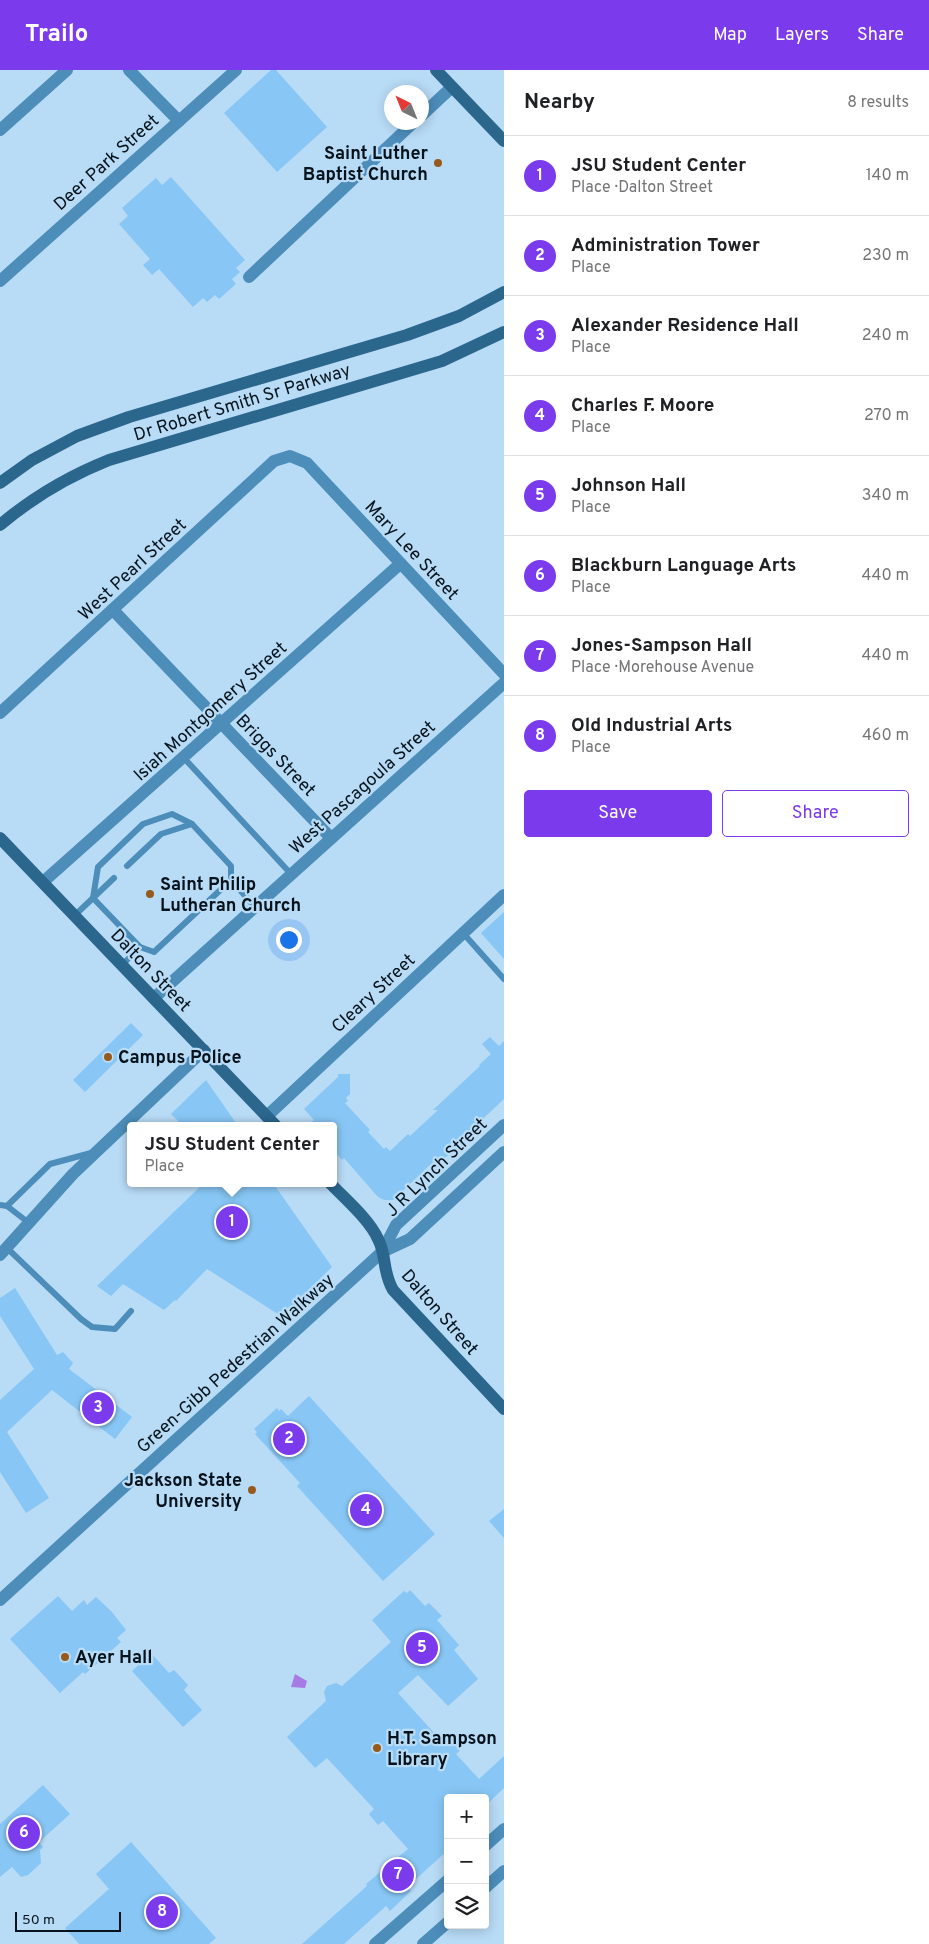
<!DOCTYPE html>
<html lang="en">
<head>
<meta charset="utf-8">
<style>
  :root { --surface:#fff; --page:#f6f6f6; --text:#202124; --muted:#757577; --line:#e0e0e0; --accent:#7c3aed }
  body { margin:0; font-family:Overpass,sans-serif; background:var(--page); color:var(--text) }
  .controls { position:absolute; right:15px; bottom:15px; display:grid; overflow:hidden; border-radius:5px; box-shadow:0 2px 12px #0003 }
  .controls button { width:45px; height:45px; display:grid; place-items:center; padding:0; border:0; border-bottom:1px solid var(--line); background:var(--surface); color:var(--text); font:25px sans-serif }
  .compass { position:absolute; left:384px; top:15px; width:45px; height:45px; border-radius:50%; background:var(--surface); box-shadow:0 2px 12px #0003; rotate:317deg }
  .scale { position:absolute; left:15px; bottom:12px; width:106px; box-sizing:border-box; padding-left:5px; border:2px solid #06131c; border-top:0; font-size:14px; line-height:18px; white-space:nowrap; color:#06131c; -webkit-text-stroke:4px #b8dbf6; paint-order:stroke }
  .you { position:absolute; left:288px; top:869px; width:18px; height:18px; margin:-12px; border:4px solid #fff; border-radius:50%; background:#1a73e8; box-shadow:0 0 0 8px #1a73e833 }
  .badge { display:grid; place-items:center; width:32px; height:32px; border-radius:50%; background:var(--accent); color:#fff; font-size:16px; font-weight:700 }
  .pin { position:absolute; translate:-50% -50%; border:2px solid #fff; box-shadow:0 1px 5px #0006 }
  .popup { position:absolute; left:127px; top:1052px; width:210px; height:65px; box-sizing:border-box; display:grid; place-content:center; border-radius:5px; background:var(--surface); filter:drop-shadow(0 1px 4px #0005); font-size:16px; white-space:nowrap; color:var(--muted) }
  .popup b { font-size:19px; color:var(--text) }
  .popup::after { content:''; position:absolute; left:50%; top:100%; margin-left:-10px; border:10px solid transparent; border-top-color:var(--surface) }
  .list { margin:0; padding:0; list-style:none }
  h2 { display:flex; justify-content:space-between; align-items:center; height:65px; margin:0; padding:0 20px; font-size:21px }
  h2 small { font-size:16px; font-weight:400; color:var(--muted) }
  .list li { display:grid; grid-template-columns:32px 1fr auto; gap:15px; align-items:center; box-sizing:border-box; height:80px; padding:0 20px; border-top:1px solid var(--line) }
  .list b { display:block; font-size:19px; white-space:nowrap }
  .list p { margin:0; font-size:16px; white-space:nowrap; color:var(--muted) }
  .list em { font-size:16px; font-style:normal; color:var(--muted) }
  .actions { display:flex; gap:10px; padding:15px 20px }
  .actions a { flex:1; padding:11px 0; border:1px solid var(--accent); border-radius:5px; text-align:center; font-size:18px; color:var(--accent) }
  .actions .main { background:var(--accent); color:#fff }
  .icon { flex:none; width:28px; height:28px; fill:none; stroke:currentColor; stroke-width:2; stroke-linecap:round; stroke-linejoin:round }
  .map { position:relative; flex:none; width:504px; height:1874px; overflow:hidden }
  header { display:flex; align-items:center; gap:30px; box-sizing:border-box; height:70px; padding:0 25px; background:var(--accent); color:#fff }
  header strong { font-size:24px }
  nav { display:flex; gap:28px; margin-inline-start:auto; font-size:18px }
  main { display:flex }
  aside { flex:1; background:var(--surface) }
  .map>svg:first-child { display:block }
</style>
</head>
<body>
<header>
<strong>Trailo</strong>
<nav><a>Map</a><a>Layers</a><a>Share</a></nav>
</header>
<main>
<div class="map">
<svg width="504" height="1874" viewBox="0 0 504 1874">
  <rect width="100%" height="100%" fill="#b8dbf6"/>
  <path fill="#a67ce4" d="M295 1604 307 1611 305 1618 291 1617Z"/>
  <g fill="#88c7f5">
    <path d="M271 0H276L327 57 277 102 224 43Z"/>
    <path d="M171 107 245 190 236 198 240 202 232 209 236 214 219 229 215 225 207 232 203 228 193 237 159 199 152 205 143 195 150 189 119 154 128 146 122 138 156 108 162 115Z"/>
    <path d="M504 842V889L481 863Z"/>
    <path d="M131 953 143 965 85 1022 73 1010Z"/>
    <path d="M490 967 499 976 504 971V1029L454 1076 456 1078 437 1095 433 1092 393 1130H384L378 1127 344 1088 342 1090 333 1080V1056H307L314 1050 304 1039 338 1007V1004H350V1024L346 1028 348 1031 345 1033 370 1060 368 1062 384 1079 386 1077 390 1081 408 1064 410 1066 438 1040H433L480 996 479 995 491 984 482 974Z"/>
    <path d="M206 1010 238 1056H183L171 1044Z"/>
    <path d="M204 1113H273L332 1197 309 1219 314 1225 286 1239 281 1246 207 1199 176 1231 175 1230 164 1240 123 1214 111 1226 97 1216Z"/>
    <path d="M15 1218 57 1285 63 1282 73 1293 69 1299 132 1347 115 1369 52 1320 7 1362 49 1428 26 1443 0 1402V1330L34 1299 0 1246V1228Z"/>
    <path d="M309 1326 435 1464 383 1511 297 1416 300 1413 255 1364 257 1362 254 1359 277 1338 279 1341 281 1339 288 1346Z"/>
    <path d="M504 1439V1468L489 1451Z"/>
    <path d="M410 1520 425 1536 429 1533 442 1546 437 1550 459 1575 454 1580 478 1609 448 1636 418 1605 398 1623 445 1675 451 1670 460 1681 456 1684 479 1709 504 1686V1718L485 1736V1728H448V1780L407 1817 411 1821 390 1841 386 1836 344 1874H302L367 1816 366 1814 408 1779 383 1751 378 1755 369 1744 374 1739 327 1688 315 1698 287 1667 326 1631 324 1622 327 1616 336 1613 342 1616 391 1572 372 1550 404 1521 407 1523Z"/>
    <path d="M58 1526 72 1541 84 1530 87 1535 96 1527 112 1542 126 1560 117 1568 121 1572 85 1604 83 1602 60 1623 10 1569Z"/>
    <path d="M151 1583 169 1603 174 1600 188 1615 184 1620 202 1640 183 1657 132 1601Z"/>
    <path d="M43 1715 70 1744 39 1772 43 1777 40 1780 41 1793 28 1805 21 1807 12 1797 0 1807V1754Z"/>
    <path d="M131 1772 216 1868 209 1874H79L65 1858 109 1819 96 1804Z"/>
  </g>
  <g fill="none" stroke-linecap="round" stroke-linejoin="round">
    <g stroke="#4c8dba" stroke-width="6">
      <path d="M184 688 291 804"/>
      <path d="M127 796 161 764 192 754"/>
      <path d="M93 828 98 797 143 754 172 744 192 754 231 796V810L255 837"/>
      <path d="M93 828 114 808"/>
      <path d="M74 846 93 828 140 877 154 882 231 810"/>
      <path d="M463 863 504 909"/>
      <path d="M122 895 140 877"/>
      <path d="M0 1135 7 1136 29 1153"/>
      <path d="M7 1136 50 1094 91 1083"/>
      <path d="M7 1178 81 1249 92 1257 115 1259 131 1241"/>
    </g>
    <g stroke="#4c8dba" stroke-width="12">
      <path d="M129 0 179 51"/>
      <path d="M422 45 452 17"/>
      <path d="M0 60 67 0"/>
      <path d="M249 207 414 52"/>
      <path d="M0 211 236 0"/>
      <path d="M113 540 331 768"/>
      <path d="M0 643 274 391 290 386 307 393 504 604"/>
      <path d="M43 812 400 494"/>
      <path d="M154 928 504 613"/>
      <path d="M267 1046 504 825"/>
      <path d="M382 1182 396 1155 504 1055"/>
      <path d="M0 1185 73 1104 204 980"/>
      <path d="M0 1530 382 1182 410 1169 504 1082"/>
      <path d="M485 1776 504 1759"/>
      <path d="M485 1818 504 1801"/>
      <path d="M375 1874 448 1810"/>
      <path d="M423 1874 448 1852"/>
    </g>
    <g stroke="#2b668d" stroke-width="12">
      <path d="M436 0 504 71"/>
      <path d="M0 413 32 390 77 366 129 347 407 265 459 246 504 222"/>
      <path d="M0 455C33 427 69 406 109 390L442 291 504 262"/>
      <path d="M0 768 276 1056"/>
      <path d="M330 1113C345 1129 369 1149 378 1169 387 1186 382 1201 393 1220L504 1339"/>
    </g>
  </g>
  <g fill="#975a1d" stroke="#b8dbf6" stroke-width="2">
    <circle cx="438" cy="93" r="5"/>
    <circle cx="150" cy="824" r="5"/>
    <circle cx="108" cy="987" r="5"/>
    <circle cx="252" cy="1420" r="5"/>
    <circle cx="65" cy="1587" r="5"/>
    <circle cx="377" cy="1678" r="5"/>
  </g>
  <g text-anchor="middle" stroke-width="4.5" stroke-linejoin="round" paint-order="stroke">
    <g font-size="18" font-weight="bold" fill="#06131c" stroke="#b8dbf6" text-anchor="start">
      <text x="428" y="89" text-anchor="end">Saint Luther<tspan x="428" dy="21">Baptist Church</tspan></text>
      <text x="160" y="820">Saint Philip<tspan x="160" dy="21">Lutheran Church</tspan></text>
      <text x="118" y="993">Campus Police</text>
      <text x="242" y="1416" text-anchor="end">Jackson State<tspan x="242" dy="21">University</tspan></text>
      <text x="75" y="1593">Ayer Hall</text>
      <text x="387" y="1674">H.T. Sampson<tspan x="387" dy="21">Library</tspan></text>
    </g>
    <g font-size="18" fill="#06131c" stroke="#b8dbf6">
      <text transform="translate(106 92) rotate(-42)" y="6">Deer Park Street</text>
      <text transform="translate(242 332) rotate(-17)" y="6">Dr Robert Smith Sr Parkway</text>
      <text transform="translate(412 480) rotate(47)" y="6">Mary Lee Street</text>
      <text transform="translate(132 499) rotate(-43)" y="6">West Pearl Street</text>
      <text transform="translate(210 641) rotate(-42)" y="6">Isiah Montgomery Street</text>
      <text transform="translate(276 685) rotate(46)" y="6">Briggs Street</text>
      <text transform="translate(362 717) rotate(-42)" y="6">West Pascagoula Street</text>
      <text transform="translate(151 900) rotate(46)" y="6">Dalton Street</text>
      <text transform="translate(373 923) rotate(-43)" y="6">Cleary Street</text>
      <text transform="translate(436 1097) rotate(-44)" y="6">J R Lynch Street</text>
      <text transform="translate(440 1242) rotate(49)" y="6">Dalton Street</text>
      <text transform="translate(235 1293) rotate(-42)" y="6">Green-Gibb Pedestrian Walkway</text>
    </g>
  </g>
</svg>
<div class="controls">
<button>+</button>
<button>−</button>
<button><svg class="icon" aria-label="layers" viewBox="0 0 24 24"><path d="M12 4l9 5-9 5-9-5zM3 14l9 5 9-5"/></svg></button>
</div>
<svg class="compass" viewBox="-18 -18 36 36"><path d="M0-13l5 13h-10z" fill="#e53935"/><path d="M0 13l5-13h-10z" fill="#757577"/></svg>
<div class="scale">50 m</div>
<div class="you"></div>
<div class="pin badge" style="left:232px;top:1152px">1</div>
<div class="popup"><b>JSU Student Center</b>Place</div>
<div class="pin badge" style="left:289px;top:1369px">2</div>
<div class="pin badge" style="left:98px;top:1338px">3</div>
<div class="pin badge" style="left:366px;top:1440px">4</div>
<div class="pin badge" style="left:422px;top:1578px">5</div>
<div class="pin badge" style="left:24px;top:1763px">6</div>
<div class="pin badge" style="left:398px;top:1805px">7</div>
<div class="pin badge" style="left:162px;top:1842px">8</div>
</div>
<aside>
<h2>Nearby<small>8 results</small></h2>
<ul class="list">
<li><span class="badge">1</span><div><b>JSU Student Center</b><p>Place · Dalton Street</p></div><em>140 m</em></li>
<li><span class="badge">2</span><div><b>Administration Tower</b><p>Place</p></div><em>230 m</em></li>
<li><span class="badge">3</span><div><b>Alexander Residence Hall</b><p>Place</p></div><em>240 m</em></li>
<li><span class="badge">4</span><div><b>Charles F. Moore</b><p>Place</p></div><em>270 m</em></li>
<li><span class="badge">5</span><div><b>Johnson Hall</b><p>Place</p></div><em>340 m</em></li>
<li><span class="badge">6</span><div><b>Blackburn Language Arts</b><p>Place</p></div><em>440 m</em></li>
<li><span class="badge">7</span><div><b>Jones-Sampson Hall</b><p>Place · Morehouse Avenue</p></div><em>440 m</em></li>
<li><span class="badge">8</span><div><b>Old Industrial Arts</b><p>Place</p></div><em>460 m</em></li>
</ul>
<div class="actions"><a class="main">Save</a><a>Share</a></div>
</aside>
</main>
</body>
</html>
